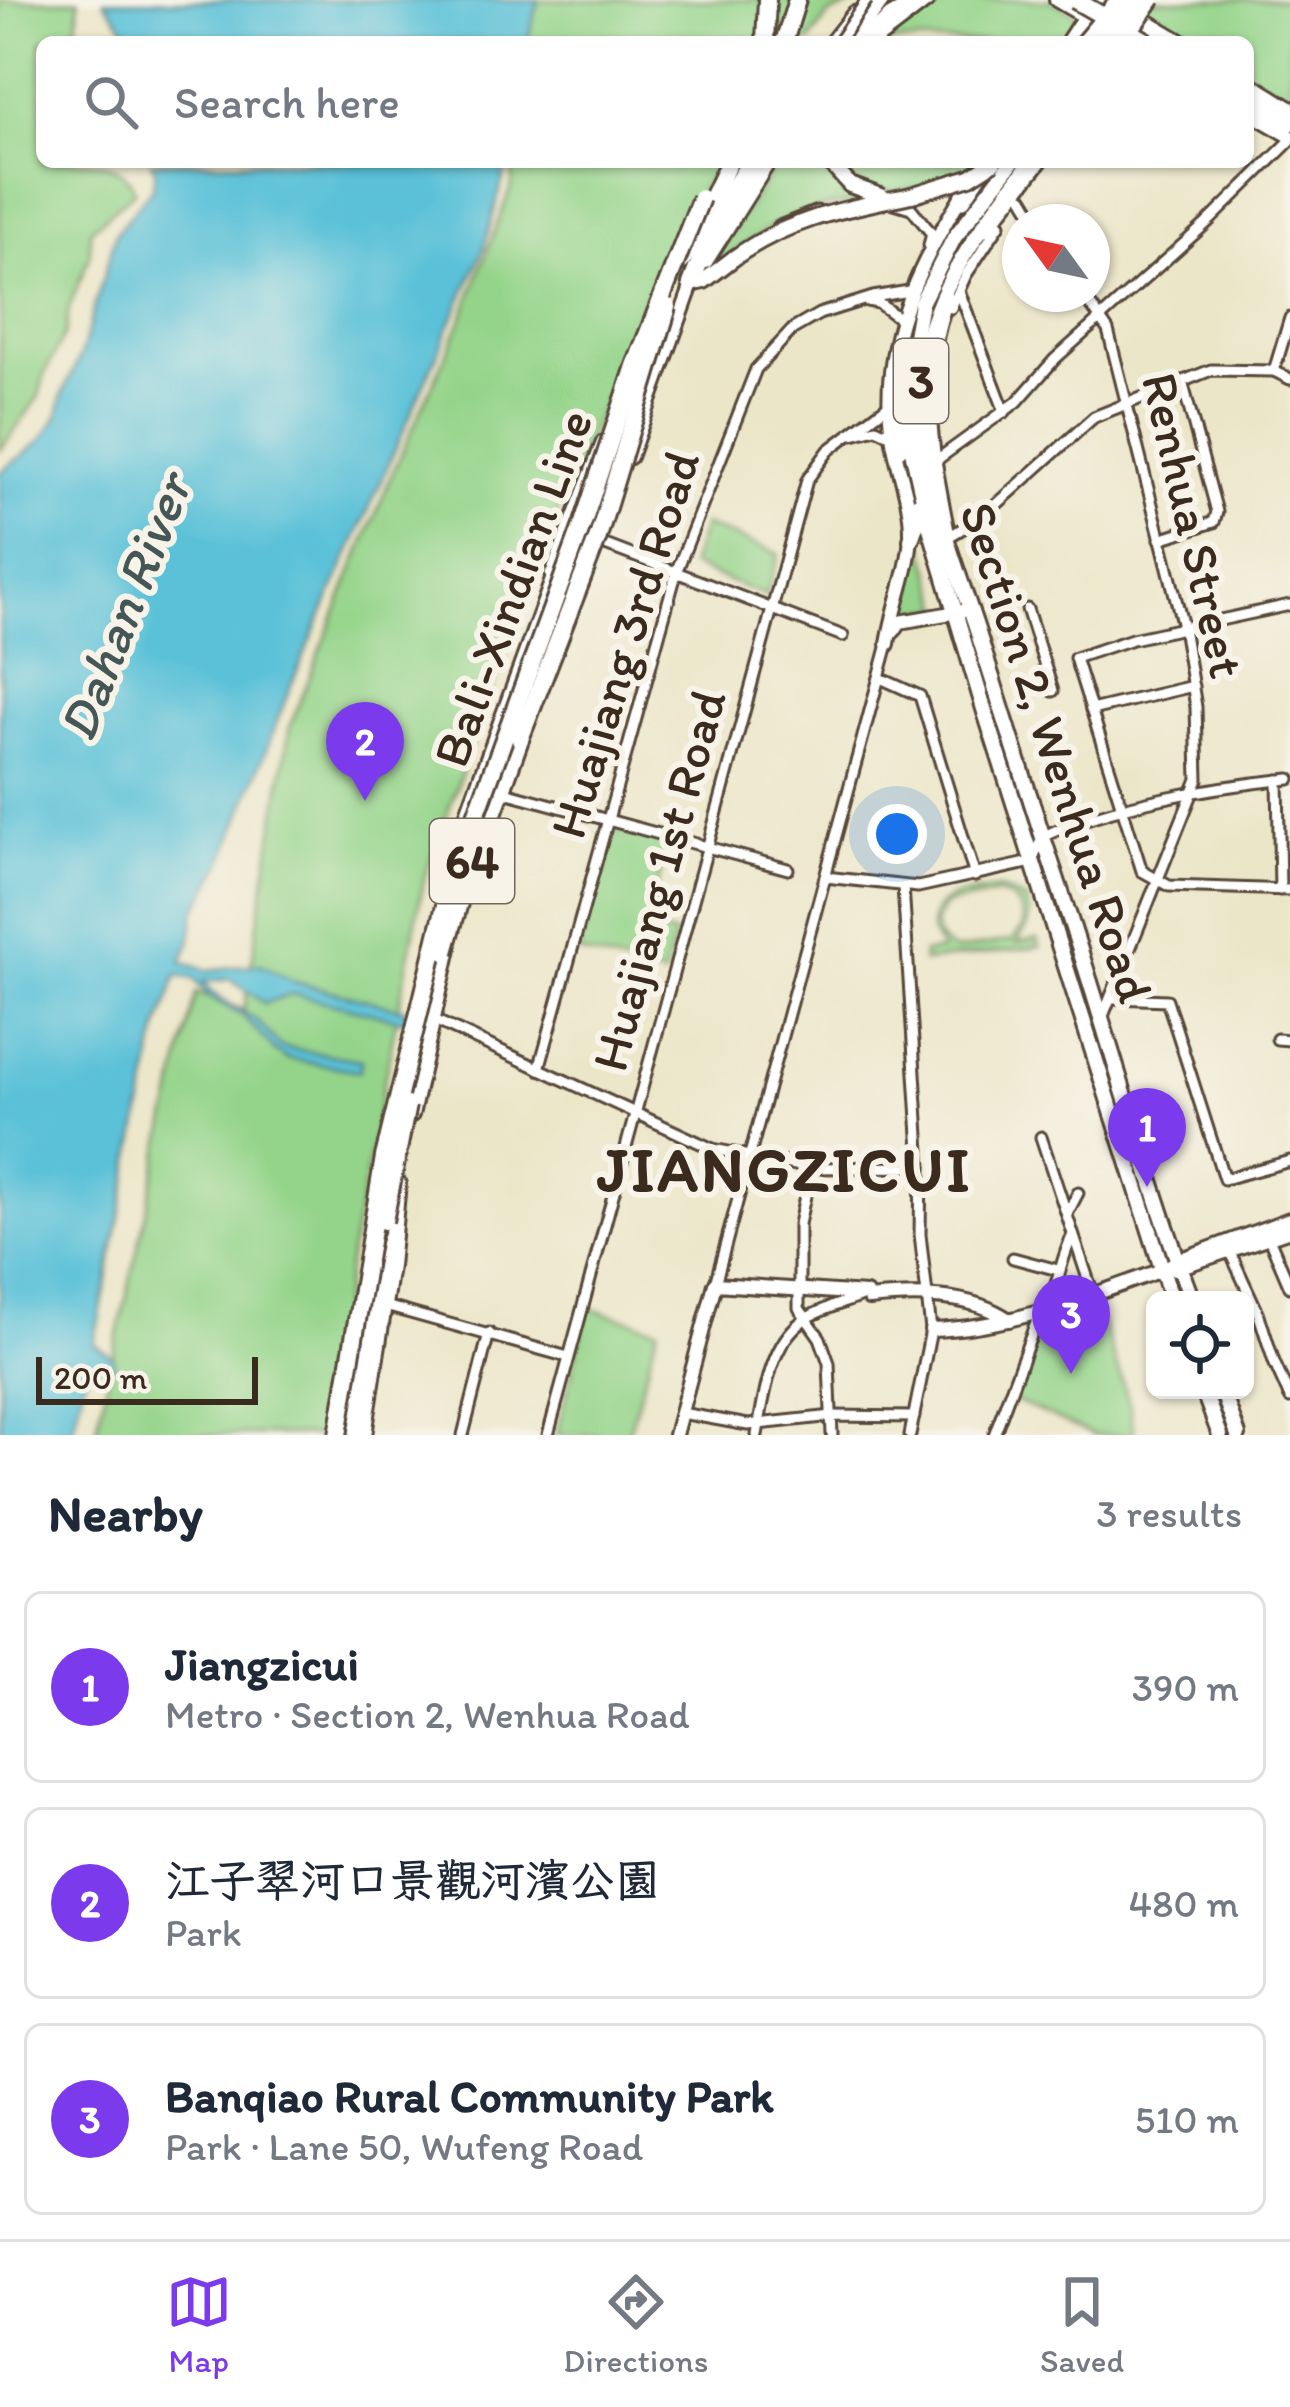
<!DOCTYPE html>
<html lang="en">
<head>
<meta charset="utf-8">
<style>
  :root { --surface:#fff; --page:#f2f2f3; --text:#1f2937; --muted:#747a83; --line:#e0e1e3; --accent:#7c3aed }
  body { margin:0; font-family:Itim,"LXGW WenKai TC",sans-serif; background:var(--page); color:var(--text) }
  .controls { position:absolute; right:36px; bottom:36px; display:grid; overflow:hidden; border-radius:18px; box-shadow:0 3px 9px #0004 }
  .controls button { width:108px; height:108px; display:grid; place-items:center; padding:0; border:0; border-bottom:3px solid var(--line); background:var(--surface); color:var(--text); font:60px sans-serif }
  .compass { position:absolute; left:1002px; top:204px; width:108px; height:108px; border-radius:50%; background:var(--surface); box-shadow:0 3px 9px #0004; rotate:303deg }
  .scale { position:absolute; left:36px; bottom:30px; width:222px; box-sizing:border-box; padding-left:12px; border:6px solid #3b2a1e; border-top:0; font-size:33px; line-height:42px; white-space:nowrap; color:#3b2a1e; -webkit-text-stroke:9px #f7f3e8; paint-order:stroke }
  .you { position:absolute; left:897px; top:834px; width:42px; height:42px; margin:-30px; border:9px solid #fff; border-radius:50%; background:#1a73e8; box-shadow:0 0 0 18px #1a73e833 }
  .badge { display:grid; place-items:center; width:78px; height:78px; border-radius:50%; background:var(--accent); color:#fff; font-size:39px; font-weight:700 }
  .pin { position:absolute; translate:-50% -99px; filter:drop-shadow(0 3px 6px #0008) }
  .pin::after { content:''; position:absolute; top:63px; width:42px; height:36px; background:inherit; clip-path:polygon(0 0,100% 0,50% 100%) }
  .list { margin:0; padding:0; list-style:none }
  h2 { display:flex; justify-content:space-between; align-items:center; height:156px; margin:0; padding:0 48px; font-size:51px }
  h2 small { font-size:39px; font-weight:400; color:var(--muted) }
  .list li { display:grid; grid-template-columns:78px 1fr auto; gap:36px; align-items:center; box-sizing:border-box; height:192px; margin:0 24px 24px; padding:0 24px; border:3px solid var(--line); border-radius:18px }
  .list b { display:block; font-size:45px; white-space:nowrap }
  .list p { margin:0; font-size:39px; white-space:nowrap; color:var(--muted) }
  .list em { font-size:39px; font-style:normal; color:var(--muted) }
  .icon { flex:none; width:66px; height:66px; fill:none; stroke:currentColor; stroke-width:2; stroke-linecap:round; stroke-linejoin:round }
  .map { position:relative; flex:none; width:1290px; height:1435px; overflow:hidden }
  .search { position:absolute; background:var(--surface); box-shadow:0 3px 9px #0004; left:36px; right:36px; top:36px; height:132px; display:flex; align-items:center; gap:30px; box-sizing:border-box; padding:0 42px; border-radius:18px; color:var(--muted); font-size:45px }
  .sheet { height:804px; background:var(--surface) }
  nav { display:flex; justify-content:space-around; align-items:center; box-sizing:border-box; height:168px; border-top:3px solid var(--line); background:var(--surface); font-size:33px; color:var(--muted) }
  nav a { display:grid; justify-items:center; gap:6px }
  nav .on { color:var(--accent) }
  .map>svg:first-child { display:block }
</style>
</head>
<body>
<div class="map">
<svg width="1290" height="1435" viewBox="0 0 1290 1435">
  <rect width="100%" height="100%" fill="#f7f3e8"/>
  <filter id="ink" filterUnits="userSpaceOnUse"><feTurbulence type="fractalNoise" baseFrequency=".00833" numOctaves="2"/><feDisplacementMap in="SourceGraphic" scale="24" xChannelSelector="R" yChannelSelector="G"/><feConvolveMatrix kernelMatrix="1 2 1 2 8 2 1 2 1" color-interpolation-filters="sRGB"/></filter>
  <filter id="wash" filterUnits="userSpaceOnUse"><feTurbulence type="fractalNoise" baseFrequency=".004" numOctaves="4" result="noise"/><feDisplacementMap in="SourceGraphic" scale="48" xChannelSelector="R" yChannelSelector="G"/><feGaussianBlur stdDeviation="2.7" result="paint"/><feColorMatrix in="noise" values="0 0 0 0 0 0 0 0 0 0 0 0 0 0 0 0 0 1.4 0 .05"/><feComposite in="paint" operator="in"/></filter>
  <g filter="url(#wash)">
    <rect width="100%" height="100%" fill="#ece6c9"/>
    <g fill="#94d48a" stroke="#687f54" stroke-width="3" fill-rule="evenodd">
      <path d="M0 0H79L76 42H42V162C76 162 120 153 135 191L90 230V255L69 308 66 331 45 373 39 396 0 451Z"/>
      <path d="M535 0H864L829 15 809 42H518Z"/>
      <path d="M944 0H1050L1084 19 1067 42H883L929 6Z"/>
      <path d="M1123 0H1290V102L1248 79V42H1189Z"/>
      <path d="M513 162H721L678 222 537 564 425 875 348 1264 323 1435H95L196 993 244 1010 290 726 389 481 462 319 512 184Z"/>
      <path d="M777 162H826L881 201C791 205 779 221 708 270Z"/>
      <path d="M832 162H978C960 185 888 198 861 187 850 183 841 171 832 162Z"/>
      <path d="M703 525 779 554 766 596 690 566Z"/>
      <path d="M920 535 943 608 906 611Z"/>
      <path d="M617 830 669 843 648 919 653 922 652 928 675 935 664 976 578 952 611 836Z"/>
      <path d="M1000 889 1026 900C1033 917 1027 929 1017 943L1037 939 1040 947 923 962V953L942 950 931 932C930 892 969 894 1000 889ZM998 894C1016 898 1024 908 1023 926L1013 940 954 951 940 941 934 924 945 905Z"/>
      <path d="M1096 1305 1129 1402 1134 1435H1094L1012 1400 1043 1321Z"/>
      <path d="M588 1308 658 1328 628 1435H556Z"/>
    </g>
    <g fill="#5ac1d8" stroke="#4a767b" stroke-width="3">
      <path d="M539 0 527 42H136L104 1Z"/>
      <path d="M151 162H508L483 250 289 690 223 862 195 912 191 939 182 962 206 970 260 964 295 982 407 1010 404 1021 293 994 264 1003 230 979 204 982 212 993 255 1019 281 1047 361 1060 360 1071 288 1059 275 1051 244 1017 209 997 194 979 177 975 158 1031 94 1344 113 1357 114 1367 87 1369 71 1435H0V472L40 442 58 416 62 395 81 354 116 233 152 188 155 170Z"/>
    </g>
  </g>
  <g filter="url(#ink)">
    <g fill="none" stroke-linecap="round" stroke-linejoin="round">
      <defs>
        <g id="street">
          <path d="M1023 197 1038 222"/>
          <path d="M891 202 911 208 932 234 929 245"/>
          <path d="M964 203 985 172"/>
          <path d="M717 207 746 162"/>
          <path d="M777 227 817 211"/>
          <path d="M987 231 1042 162"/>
          <path d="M959 291 1005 412"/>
          <path d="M1083 294 1108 330 1183 627 1196 707 1198 779 1101 1021"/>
          <path d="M949 298C918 385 933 448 950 536L986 514 1094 417 1211 370 1274 371 1290 379"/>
          <path d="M867 301 878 303 900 319"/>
          <path d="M951 308 966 275 1000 224"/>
          <path d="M901 349 896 412 901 451"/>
          <path d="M1274 371 1290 318"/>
          <path d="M853 434 876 428 891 435"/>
          <path d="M938 459 1017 402 1055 359 1208 222 1290 141"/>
          <path d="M1160 539 1214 522 1217 512 1182 381"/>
          <path d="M600 543 843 636"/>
          <path d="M550 575 602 441"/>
          <path d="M1290 605 1132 639 1075 658 1142 871 1169 886 1290 890"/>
          <path d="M1027 609 1053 691"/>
          <path d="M880 678 920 696 975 876"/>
          <path d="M1091 710 1193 686"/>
          <path d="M1278 780 1280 890"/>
          <path d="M501 791 788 869"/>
          <path d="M446 876 458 834"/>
          <path d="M825 877 918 887 1032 862 1042 837C1110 804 1215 786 1290 779"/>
          <path d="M903 886 921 1167 920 1234 931 1330 910 1435"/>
          <path d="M1114 998 1167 1000 1224 1179 1290 1161"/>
          <path d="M430 1018 713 1149 811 1168 921 1167"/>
          <path d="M1277 1039 1290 1040"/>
          <path d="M539 1069 677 570 756 369 793 329 819 314 873 297 909 291"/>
          <path d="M1041 1137 1093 1294"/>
          <path d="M811 1168 799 1224V1308L820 1338 829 1363 832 1435"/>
          <path d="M1067 1214 1078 1193"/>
          <path d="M1269 1238 1290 1287"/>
          <path d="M1230 1252 1259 1315 1274 1362 1290 1398"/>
          <path d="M1013 1258 1058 1270"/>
          <path d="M715 1284 888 644"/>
          <path d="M385 1306 568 1357"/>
          <path d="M1043 1311C1059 1290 1060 1258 1073 1235"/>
          <path d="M681 1413 748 1425 833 1416 914 1417"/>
          <path d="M463 1435 489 1333"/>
          <path d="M548 1435 807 480 829 450 888 405"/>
          <path d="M757 1435C764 1398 769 1347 801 1322 817 1310 842 1304 861 1296"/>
          <path d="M994 1435 1040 1312"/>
        </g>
        <g id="secondary">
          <path d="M1056 0 1102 27"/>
          <path d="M1092 0 1117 14"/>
          <path d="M831 42 854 13"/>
          <path d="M861 42 890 16 918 0"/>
          <path d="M1067 42 1084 16"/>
          <path d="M1248 112 1290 136"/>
          <path d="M706 262 769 162"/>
          <path d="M683 263 709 219 716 196"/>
          <path d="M630 457 694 279"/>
          <path d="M894 631 900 622 963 611"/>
          <path d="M888 644C893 607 909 573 911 536 912 499 895 465 891 428 880 332 926 252 976 173"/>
          <path d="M472 877 506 784"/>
          <path d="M412 1115 450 948"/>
          <path d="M1175 1269 1290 1230"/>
          <path d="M931 1330C1011 1328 1087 1297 1162 1270L1179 1260 1290 1219"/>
          <path d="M365 1435 391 1266 399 1183"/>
          <path d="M675 1435 715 1284 866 1294 869 1299C914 1294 970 1293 1009 1320"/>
        </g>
        <g id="primary">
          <path d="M872 42 927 0"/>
          <path d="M1012 162 954 238 921 303 908 374V433L928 521 984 709 1172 1300"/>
          <path d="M1031 162C981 229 929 290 921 377 913 464 952 552 978 633 1007 726 1036 818 1067 910 1110 1039 1144 1172 1192 1300"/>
          <path d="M691 284 704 281 734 258"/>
          <path d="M911 540 918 520 916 505"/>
          <path d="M1203 1390 1220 1435"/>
          <path d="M1222 1390 1238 1435"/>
        </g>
        <g id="highway">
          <path d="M1108 0 1179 42"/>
          <path d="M765 42 767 0"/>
          <path d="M784 42 797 0"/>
          <path d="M850 42 881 0"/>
          <path d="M1248 84 1290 110"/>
          <path d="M1248 99 1290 123"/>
          <path d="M710 202 729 162"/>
          <path d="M691 284 710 235 756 162"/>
          <path d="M503 787 520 739"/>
          <path d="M461 835 557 572"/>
          <path d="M357 1435 382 1266 392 1234"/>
        </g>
      </defs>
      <use href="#street" stroke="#564638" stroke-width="15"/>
      <use href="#secondary" stroke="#564638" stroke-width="18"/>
      <use href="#primary" stroke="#564638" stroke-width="20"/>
      <use href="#highway" stroke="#564638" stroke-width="22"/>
      <use href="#street" stroke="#fff" stroke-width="9"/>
      <use href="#secondary" stroke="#fff" stroke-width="12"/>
      <use href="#primary" stroke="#fff" stroke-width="14"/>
      <use href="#highway" stroke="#fff" stroke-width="16"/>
      <defs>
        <g id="street-bridge">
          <path d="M838 42 867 0"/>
          <path d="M1126 42 1155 0"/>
        </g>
        <g id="primary-bridge">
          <path d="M1083 42 1118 0"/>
          <path d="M1101 42 1130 0"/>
          <path d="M1115 42 1144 0"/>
          <path d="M829 162 850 185 883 197"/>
          <path d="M911 195 970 177 994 162"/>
          <path d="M734 258C790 217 850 208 916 194"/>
        </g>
        <g id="highway-bridge">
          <path d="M1075 0 1148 42"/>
          <path d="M520 739 598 537 668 307"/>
          <path d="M445 952 469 868"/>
          <path d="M384 1221 407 1105"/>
          <path d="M338 1435 384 1157 449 889 583 523 635 366 701 198"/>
        </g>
      </defs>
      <use href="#street-bridge" stroke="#564638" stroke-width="15" stroke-linecap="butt"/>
      <use href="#primary-bridge" stroke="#564638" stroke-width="20" stroke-linecap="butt"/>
      <use href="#highway-bridge" stroke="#564638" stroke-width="22" stroke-linecap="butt"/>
      <use href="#street-bridge" stroke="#fff" stroke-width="9"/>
      <use href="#primary-bridge" stroke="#fff" stroke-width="14"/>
      <use href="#highway-bridge" stroke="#fff" stroke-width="16"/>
    </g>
  </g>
  <g text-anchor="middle" stroke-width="12" stroke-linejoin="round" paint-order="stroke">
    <g fill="#f7f3e8" stroke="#73665b" stroke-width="3">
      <rect x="894" y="339" width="54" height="84" rx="9"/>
      <rect x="430" y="819" width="84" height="84" rx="9"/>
    </g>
    <g font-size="48" font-weight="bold" fill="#3b2a1e">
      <text x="921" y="398">3</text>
      <text x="472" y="878">64</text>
    </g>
    <g font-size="51" fill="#3b2a1e" stroke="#f7f3e8">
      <text transform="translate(1194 525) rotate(77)" y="18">Renhua Street</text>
      <text transform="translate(512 588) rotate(-70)" y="18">Bali-Xindian Line</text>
      <text transform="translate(624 644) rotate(-73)" y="18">Huajiang 3rd Road</text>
      <text transform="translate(1057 752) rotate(72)" y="18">Section 2, Wenhua Road</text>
      <text transform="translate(658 880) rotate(-75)" y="18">Huajiang 1st Road</text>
    </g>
    <g font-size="54" font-style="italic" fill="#445756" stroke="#f7f3e8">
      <text transform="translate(124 607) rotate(-69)" y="19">Dahan River</text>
    </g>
    <g font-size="63" font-weight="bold" letter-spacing="3" fill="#3b2a1e" stroke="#f7f3e8">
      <text x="785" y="1191">JIANGZICUI</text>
    </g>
  </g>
</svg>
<div class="controls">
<button><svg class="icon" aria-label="locate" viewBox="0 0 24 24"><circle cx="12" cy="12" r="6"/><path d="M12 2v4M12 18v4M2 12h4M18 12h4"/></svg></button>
</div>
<svg class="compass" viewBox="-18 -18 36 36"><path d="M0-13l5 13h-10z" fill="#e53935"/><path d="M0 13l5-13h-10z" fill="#747a83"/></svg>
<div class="scale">200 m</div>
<div class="you"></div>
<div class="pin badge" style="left:1147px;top:1187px">1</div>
<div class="pin badge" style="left:365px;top:801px">2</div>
<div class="pin badge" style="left:1071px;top:1374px">3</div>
<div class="search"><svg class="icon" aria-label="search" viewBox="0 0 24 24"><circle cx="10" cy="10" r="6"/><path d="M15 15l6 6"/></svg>Search here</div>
</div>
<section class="sheet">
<h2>Nearby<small>3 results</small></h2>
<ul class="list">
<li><span class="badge">1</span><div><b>Jiangzicui</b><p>Metro · Section 2, Wenhua Road</p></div><em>390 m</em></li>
<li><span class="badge">2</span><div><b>江子翠河口景觀河濱公園</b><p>Park</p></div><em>480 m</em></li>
<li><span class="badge">3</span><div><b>Banqiao Rural Community Park</b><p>Park · Lane 50, Wufeng Road</p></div><em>510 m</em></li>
</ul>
</section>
<nav>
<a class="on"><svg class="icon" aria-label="map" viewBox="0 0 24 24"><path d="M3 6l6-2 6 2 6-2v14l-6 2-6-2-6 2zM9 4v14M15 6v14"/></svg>Map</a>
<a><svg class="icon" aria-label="directions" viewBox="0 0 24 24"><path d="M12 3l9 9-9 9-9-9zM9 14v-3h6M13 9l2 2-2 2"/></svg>Directions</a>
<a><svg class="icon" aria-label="saved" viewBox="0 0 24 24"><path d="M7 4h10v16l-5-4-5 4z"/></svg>Saved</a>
</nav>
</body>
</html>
